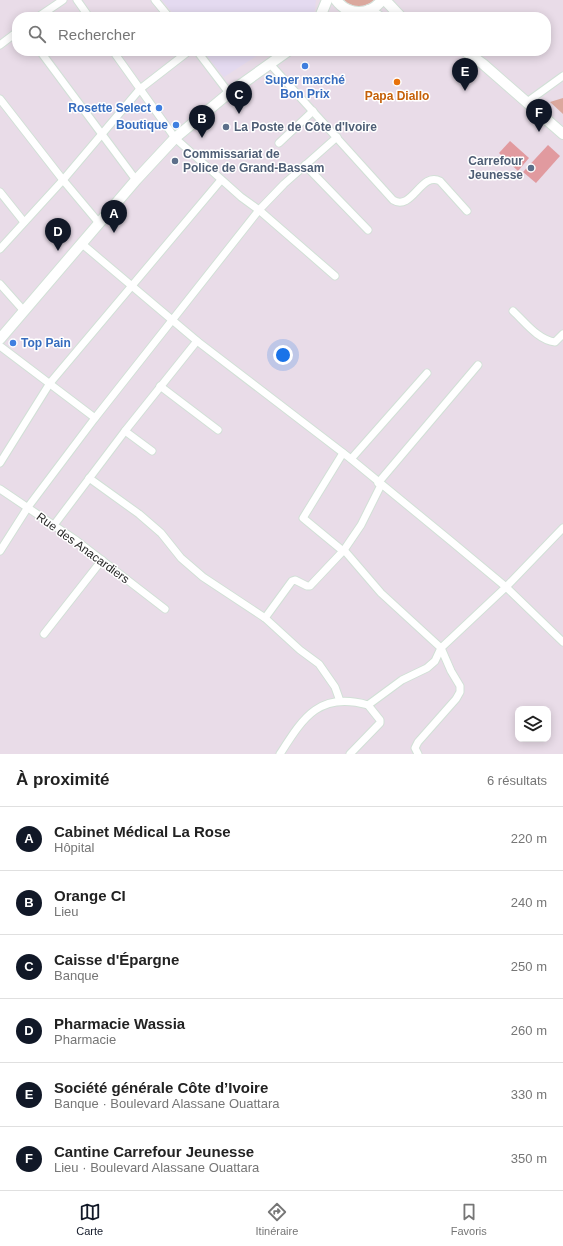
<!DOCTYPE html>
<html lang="fr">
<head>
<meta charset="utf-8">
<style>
  :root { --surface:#fff; --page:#f6f6f6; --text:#222; --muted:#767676; --line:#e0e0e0; --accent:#111827 }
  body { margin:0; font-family:Arial,sans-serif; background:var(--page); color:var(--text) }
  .controls { position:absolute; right:12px; bottom:12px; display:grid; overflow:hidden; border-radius:8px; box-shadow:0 2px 10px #0003 }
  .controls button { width:36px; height:36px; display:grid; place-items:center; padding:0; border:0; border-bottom:1px solid var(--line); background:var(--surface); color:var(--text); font:20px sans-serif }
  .you { position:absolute; left:283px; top:355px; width:14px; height:14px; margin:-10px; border:3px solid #fff; border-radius:50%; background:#1a73e8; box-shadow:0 0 0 6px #1a73e833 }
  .badge { display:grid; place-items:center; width:26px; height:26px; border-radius:50%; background:var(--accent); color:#fff; font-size:13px; font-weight:700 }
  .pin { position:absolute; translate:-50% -33px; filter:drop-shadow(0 1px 2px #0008) }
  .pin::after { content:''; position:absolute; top:21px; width:14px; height:12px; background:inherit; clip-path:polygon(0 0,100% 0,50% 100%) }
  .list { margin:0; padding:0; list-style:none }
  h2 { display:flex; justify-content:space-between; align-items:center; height:52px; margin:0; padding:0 16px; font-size:17px }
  h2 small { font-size:13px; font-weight:400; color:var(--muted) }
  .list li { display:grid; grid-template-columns:26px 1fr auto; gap:12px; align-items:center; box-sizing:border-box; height:64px; padding:0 16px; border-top:1px solid var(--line) }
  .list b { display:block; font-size:15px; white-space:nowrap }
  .list p { margin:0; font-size:13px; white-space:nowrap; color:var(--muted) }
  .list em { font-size:13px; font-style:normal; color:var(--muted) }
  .icon { flex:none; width:22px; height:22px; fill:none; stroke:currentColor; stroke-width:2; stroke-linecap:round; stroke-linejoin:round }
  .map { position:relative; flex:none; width:563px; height:754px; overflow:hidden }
  .search { position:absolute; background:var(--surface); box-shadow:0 2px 10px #0003; left:12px; right:12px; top:12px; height:44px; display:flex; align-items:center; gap:10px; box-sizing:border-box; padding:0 14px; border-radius:16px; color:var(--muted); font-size:15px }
  .sheet { height:436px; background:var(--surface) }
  nav { display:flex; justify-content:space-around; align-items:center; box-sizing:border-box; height:56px; border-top:1px solid var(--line); background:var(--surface); font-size:11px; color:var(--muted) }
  nav a { display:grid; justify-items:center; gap:2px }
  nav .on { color:var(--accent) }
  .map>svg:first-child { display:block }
</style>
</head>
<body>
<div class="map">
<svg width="563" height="754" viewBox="0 0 563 754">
  <rect width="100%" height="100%" fill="#e9dce8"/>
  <g fill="#e4daf0">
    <path d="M162 0H316L314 17H176Z"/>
    <path d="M203 51H264L224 77Z"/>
  </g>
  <g fill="#dba89d">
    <path d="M344 0H374C364 8 353 8 344 0Z"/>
    <path d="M563 98V114L550 102Z"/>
  </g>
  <g fill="#e19a9f">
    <path d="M510 141 529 158 518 171 499 153Z"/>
    <path d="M548 145 560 156 536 183 523 172Z"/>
  </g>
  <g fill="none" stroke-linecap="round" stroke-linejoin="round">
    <defs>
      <g id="street">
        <path d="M77 0 89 17"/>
        <path d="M155 0 169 17"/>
        <path d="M38 17 63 0"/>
        <path d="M0 45 17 32"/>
        <path d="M40 51 136 180"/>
        <path d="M113 51 175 138 241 197 259 210 335 276"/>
        <path d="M197 51 229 93"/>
        <path d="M270 64 393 200C412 212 421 171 440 181L467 211"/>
        <path d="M0 99 63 180 99 223"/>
        <path d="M527 102 563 76"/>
        <path d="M279 143 313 111"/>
        <path d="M305 165 368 230"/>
        <path d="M0 192 24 222"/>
        <path d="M81 243 197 341 351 459 452 542 506 587 563 642"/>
        <path d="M0 249 63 180 140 89 189 51"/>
        <path d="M0 284 24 311"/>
        <path d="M513 311C525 322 538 340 555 342L563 334"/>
        <path d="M0 346 95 418"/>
        <path d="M160 386 218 430"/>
        <path d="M125 431 152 451"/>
        <path d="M343 453 303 518 343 551"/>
        <path d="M351 459 427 373"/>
        <path d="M0 463 50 383 221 180"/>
        <path d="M89 478 139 514 161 533 181 558 203 577 265 618 300 650 319 664 335 687 340 701"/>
        <path d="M378 483 478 365"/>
        <path d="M0 489 77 541 165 609"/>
        <path d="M54 525 125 431 197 341"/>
        <path d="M344 550 381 593 441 648 451 671 460 686V692L456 699 418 742 415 748 418 754"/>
        <path d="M0 551 28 507 95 418 259 210 284 184 337 137"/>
        <path d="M265 618 292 581 295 580 307 586H310L344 550 361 525 381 485"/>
        <path d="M44 634 102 560"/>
        <path d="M280 754C303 718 319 691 368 705L402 680 427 668 435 661 441 648 506 587 563 528"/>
        <path d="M350 754 380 723V720L368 705"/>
      </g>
      <g id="secondary">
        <path d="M336 0C348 16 370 16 382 0"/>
        <path d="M385 0 401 17"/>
        <path d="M369 10 380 17"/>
        <path d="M320 17 327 0"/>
        <path d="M465 51 483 64 563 134"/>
        <path d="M0 339 136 180 175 138 229 93 288 51"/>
      </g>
    </defs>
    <use href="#street" stroke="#d1e0d6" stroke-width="9"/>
    <use href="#secondary" stroke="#d1e0d6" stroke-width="12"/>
    <use href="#street" stroke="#fff" stroke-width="7"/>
    <use href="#secondary" stroke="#fff" stroke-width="10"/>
  </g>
  <g fill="#3f7fe0" stroke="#fff" stroke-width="1.5">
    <circle cx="305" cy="66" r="4"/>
    <circle cx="159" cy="108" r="4"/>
    <circle cx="176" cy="125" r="4"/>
    <circle cx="13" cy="343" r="4"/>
  </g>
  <circle fill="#e8710a" stroke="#fff" stroke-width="1.5" cx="397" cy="82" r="4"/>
  <g fill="#5c6f8a" stroke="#fff" stroke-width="1.5">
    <circle cx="226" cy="127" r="4"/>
    <circle cx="175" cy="161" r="4"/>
    <circle cx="531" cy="168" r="4"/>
  </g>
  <g text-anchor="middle" stroke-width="3" stroke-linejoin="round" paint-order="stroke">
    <g font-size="12" font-weight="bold" fill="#366cbe" stroke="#fff" text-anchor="end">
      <text x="305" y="84" text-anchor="middle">Super marché<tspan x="305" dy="14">Bon Prix</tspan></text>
      <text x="151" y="112">Rosette Select</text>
      <text x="168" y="129">Boutique</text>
      <text x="21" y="347" text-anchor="start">Top Pain</text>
    </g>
    <g font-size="12" font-weight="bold" fill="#c56008" stroke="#fff">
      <text x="397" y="100">Papa Diallo</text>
    </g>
    <g font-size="12" font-weight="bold" fill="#4e5e75" stroke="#fff" text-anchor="start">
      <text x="234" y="131">La Poste de Côte d'Ivoire</text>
      <text x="183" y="158">Commissariat de<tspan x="183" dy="14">Police de Grand-Bassam</tspan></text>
      <text x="523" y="165" text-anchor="end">Carrefour<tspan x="523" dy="14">Jeunesse</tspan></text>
    </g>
    <g font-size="12" fill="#292929" stroke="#fff">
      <text transform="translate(83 548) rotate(36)" y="4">Rue des Anacardiers</text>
    </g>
  </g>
</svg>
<div class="controls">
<button><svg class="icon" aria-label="layers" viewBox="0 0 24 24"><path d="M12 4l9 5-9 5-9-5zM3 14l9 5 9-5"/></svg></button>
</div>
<div class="you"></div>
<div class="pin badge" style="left:114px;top:233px">A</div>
<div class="pin badge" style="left:202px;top:138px">B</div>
<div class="pin badge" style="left:239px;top:114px">C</div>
<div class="pin badge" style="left:58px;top:251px">D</div>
<div class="pin badge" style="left:465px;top:91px">E</div>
<div class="pin badge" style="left:539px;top:132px">F</div>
<div class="search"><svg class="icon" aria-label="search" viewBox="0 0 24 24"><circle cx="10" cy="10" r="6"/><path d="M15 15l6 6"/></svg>Rechercher</div>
</div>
<section class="sheet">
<h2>À proximité<small>6 résultats</small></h2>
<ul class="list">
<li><span class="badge">A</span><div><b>Cabinet Médical La Rose</b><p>Hôpital</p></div><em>220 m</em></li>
<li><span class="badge">B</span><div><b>Orange CI</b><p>Lieu</p></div><em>240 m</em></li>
<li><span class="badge">C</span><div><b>Caisse d'Épargne</b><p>Banque</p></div><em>250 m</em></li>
<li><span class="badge">D</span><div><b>Pharmacie Wassia</b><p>Pharmacie</p></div><em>260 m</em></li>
<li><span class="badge">E</span><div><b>Société générale Côte d’Ivoire</b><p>Banque · Boulevard Alassane Ouattara</p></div><em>330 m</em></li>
<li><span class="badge">F</span><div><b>Cantine Carrefour Jeunesse</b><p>Lieu · Boulevard Alassane Ouattara</p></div><em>350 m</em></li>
</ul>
</section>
<nav>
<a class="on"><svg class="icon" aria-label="map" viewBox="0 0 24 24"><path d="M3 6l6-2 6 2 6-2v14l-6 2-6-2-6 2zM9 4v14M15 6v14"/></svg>Carte</a>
<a><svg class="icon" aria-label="directions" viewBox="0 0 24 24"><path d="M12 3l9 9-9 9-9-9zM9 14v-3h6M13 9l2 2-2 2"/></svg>Itinéraire</a>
<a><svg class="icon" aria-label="saved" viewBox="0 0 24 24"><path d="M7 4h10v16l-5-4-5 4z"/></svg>Favoris</a>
</nav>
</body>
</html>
